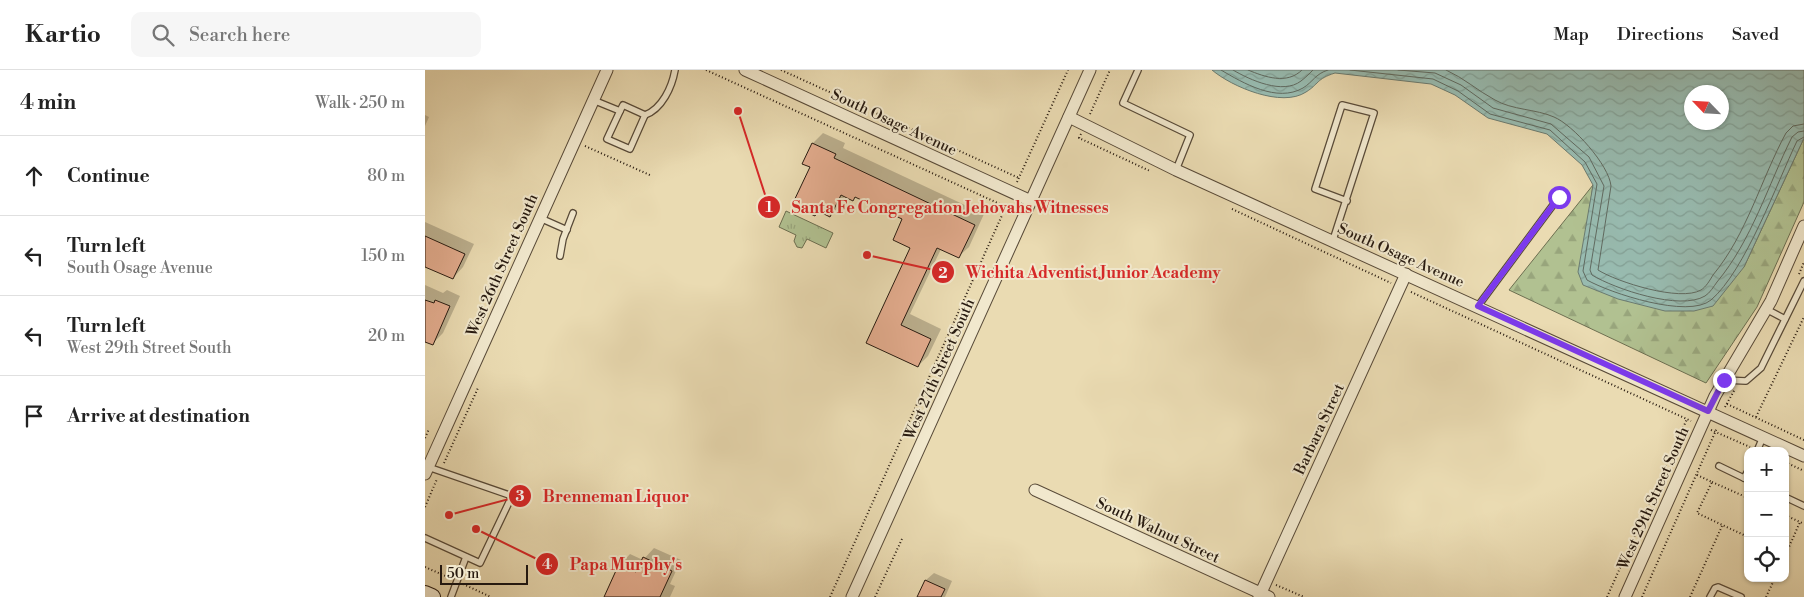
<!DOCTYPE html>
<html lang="en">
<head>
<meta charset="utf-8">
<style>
  :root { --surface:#fff; --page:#f6f6f6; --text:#222; --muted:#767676; --line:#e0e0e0 }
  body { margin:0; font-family:"Libre Bodoni",serif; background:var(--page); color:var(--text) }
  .controls { position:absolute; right:15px; bottom:15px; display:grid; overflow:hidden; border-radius:10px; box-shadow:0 1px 4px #0004 }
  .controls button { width:45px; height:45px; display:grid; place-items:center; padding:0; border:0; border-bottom:1px solid var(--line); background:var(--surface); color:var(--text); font:25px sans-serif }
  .compass { position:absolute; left:1259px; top:15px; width:45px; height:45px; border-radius:50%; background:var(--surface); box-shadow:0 1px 4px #0004; rotate:295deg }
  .scale { position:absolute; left:15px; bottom:12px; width:88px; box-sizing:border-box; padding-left:5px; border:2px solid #271a10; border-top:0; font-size:14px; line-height:18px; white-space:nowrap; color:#271a10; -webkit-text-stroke:4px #f1e8cd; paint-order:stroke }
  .stop { position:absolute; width:15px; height:15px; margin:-11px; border:4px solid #7c3aed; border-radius:50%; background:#fff }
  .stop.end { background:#7c3aed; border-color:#fff; box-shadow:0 1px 5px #0008 }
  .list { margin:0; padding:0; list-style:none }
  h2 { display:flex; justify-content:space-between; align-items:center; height:65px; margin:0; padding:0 20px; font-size:21px }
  h2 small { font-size:16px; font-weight:400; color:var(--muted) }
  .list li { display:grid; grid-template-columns:32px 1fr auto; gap:15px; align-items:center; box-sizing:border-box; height:80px; padding:0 20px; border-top:1px solid var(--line) }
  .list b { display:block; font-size:19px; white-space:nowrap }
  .list p { margin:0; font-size:16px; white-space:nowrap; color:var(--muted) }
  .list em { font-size:16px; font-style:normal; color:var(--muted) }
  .icon { flex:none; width:28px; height:28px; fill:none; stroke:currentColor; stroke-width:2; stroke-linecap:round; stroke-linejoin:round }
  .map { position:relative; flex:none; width:1379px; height:527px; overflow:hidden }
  header { display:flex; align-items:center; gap:30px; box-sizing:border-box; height:70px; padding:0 25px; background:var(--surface); border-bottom:1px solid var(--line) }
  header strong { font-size:24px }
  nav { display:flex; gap:28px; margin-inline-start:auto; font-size:18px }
  .search { width:350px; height:45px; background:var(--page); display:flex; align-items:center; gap:12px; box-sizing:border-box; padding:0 18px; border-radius:10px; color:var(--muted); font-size:19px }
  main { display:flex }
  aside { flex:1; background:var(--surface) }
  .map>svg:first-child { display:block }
</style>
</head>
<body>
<header>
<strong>Kartio</strong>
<div class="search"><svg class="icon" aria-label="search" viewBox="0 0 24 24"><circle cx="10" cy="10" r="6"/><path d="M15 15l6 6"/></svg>Search here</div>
<nav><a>Map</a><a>Directions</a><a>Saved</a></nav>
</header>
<main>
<aside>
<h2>4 min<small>Walk · 250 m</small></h2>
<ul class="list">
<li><svg class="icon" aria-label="ahead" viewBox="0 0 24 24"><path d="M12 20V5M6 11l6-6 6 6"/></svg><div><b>Continue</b></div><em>80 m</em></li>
<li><svg class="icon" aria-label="left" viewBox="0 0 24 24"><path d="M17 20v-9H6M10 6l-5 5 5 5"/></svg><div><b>Turn left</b><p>South Osage Avenue</p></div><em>150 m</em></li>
<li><svg class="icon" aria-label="left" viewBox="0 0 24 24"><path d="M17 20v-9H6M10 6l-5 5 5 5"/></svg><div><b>Turn left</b><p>West 29th Street South</p></div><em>20 m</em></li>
<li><svg class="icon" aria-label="arrive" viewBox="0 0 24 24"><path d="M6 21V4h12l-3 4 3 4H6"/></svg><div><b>Arrive at destination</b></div></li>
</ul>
</aside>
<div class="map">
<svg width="1379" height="527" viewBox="0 0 1379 527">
  <defs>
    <pattern id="grass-tufts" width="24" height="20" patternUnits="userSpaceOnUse" patternTransform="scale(1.25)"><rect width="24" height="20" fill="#b1c191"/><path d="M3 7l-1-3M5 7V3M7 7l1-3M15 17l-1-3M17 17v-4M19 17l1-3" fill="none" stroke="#98a57c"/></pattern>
    <pattern id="forest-firs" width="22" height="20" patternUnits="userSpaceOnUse" patternTransform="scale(1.25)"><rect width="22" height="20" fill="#b1c191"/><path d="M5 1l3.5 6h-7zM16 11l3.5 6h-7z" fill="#98a57c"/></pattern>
    <pattern id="water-waves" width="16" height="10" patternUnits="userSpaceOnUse" patternTransform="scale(1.25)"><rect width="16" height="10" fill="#98bbb0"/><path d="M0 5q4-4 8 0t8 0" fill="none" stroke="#83a096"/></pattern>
  </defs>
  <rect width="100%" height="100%" fill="#eadbb2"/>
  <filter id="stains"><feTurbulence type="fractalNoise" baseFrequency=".004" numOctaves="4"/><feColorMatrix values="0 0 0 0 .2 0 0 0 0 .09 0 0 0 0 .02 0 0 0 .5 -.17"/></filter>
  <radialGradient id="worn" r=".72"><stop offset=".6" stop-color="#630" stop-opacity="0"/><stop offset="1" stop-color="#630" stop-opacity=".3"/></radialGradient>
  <path fill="url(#grass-tufts)" stroke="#6c6e50" d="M361 141 408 163 401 178 382 169 377 178 372 177 369 171 371 165 354 157Z"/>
  <path fill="url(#forest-firs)" stroke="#6c6e50" d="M1379 68V132L1332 237 1281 313 1084 220 1168 115 1162 158 1319 197Z"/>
  <path fill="url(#water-waves)" stroke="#6b7b70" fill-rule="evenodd" d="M787 0H1379V68L1319 197 1288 236 1269 241H1240L1193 229 1158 215 1153 202 1168 115 1157 95 1122 64 1063 48 1030 25 1006 14 910 3C891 9 894 14 881 22 857 38 807 17 787 0ZM1266 22H1296V52H1266Z"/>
  <g fill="#0003">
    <path d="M0 45 4 47 0 56Z"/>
    <path d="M398 63 420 73 418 78 559 144 544 177 533 187 516 179 485 244 516 259 503 286 493 296 443 272 487 178 479 148 432 126 428 129 420 125 415 136 405 146 394 141 390 145 386 97 388 73Z"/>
    <path d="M0 152 49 174 38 197 28 208 0 195Z"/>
    <path d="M0 215 18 223 22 220 35 226 18 263 7 274 0 271Z"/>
    <path d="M229 478 256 490 245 514 250 516 245 527H180L195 495 205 484 218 490Z"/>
    <path d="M509 503 527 511 520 527H493L501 510Z"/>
  </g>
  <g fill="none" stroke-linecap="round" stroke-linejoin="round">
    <g stroke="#606a60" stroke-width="1">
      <path d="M796 0C818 13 852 33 878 18 888 12 890 4 903 0"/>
      <path d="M808 0C825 10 858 25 876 11 880 8 884 4 888 0"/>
      <path d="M823 0C840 7 862 15 877 0"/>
      <path d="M925 0 1008 9 1033 21 1065 44 1125 60 1160 92 1172 114 1158 201 1162 210C1185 223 1263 249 1286 230 1320 201 1352 113 1372 71L1379 67"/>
      <path d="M973 0 1010 3 1036 15 1068 38 1126 54 1164 87 1179 116 1165 200 1167 205C1190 219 1255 241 1280 226 1285 223 1289 216 1292 212 1327 170 1343 115 1367 67L1373 62 1379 61"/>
      <path d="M1021 0C1039 8 1053 21 1070 30 1087 40 1111 39 1129 47 1148 55 1184 95 1186 116L1173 200C1192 212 1255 232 1276 220 1281 217 1285 210 1288 205 1322 164 1336 109 1361 63L1368 56 1379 54"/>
    </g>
  </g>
  <g fill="#e3ac8e" stroke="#271a10">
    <path d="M387 73 411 84 409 88 550 155 534 188 512 178 476 255 506 269 493 297 441 273 485 178 468 170 477 149 430 127 428 131 416 125 405 147 393 141 390 146 367 135 385 97 377 94Z"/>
    <path d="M0 166 40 184 28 209 0 197Z"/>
    <path d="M0 230 9 233 10 230 25 236 8 275 0 272Z"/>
    <path d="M218 487 247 501 235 527H179L194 494 211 502Z"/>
    <path d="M500 510 520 519 516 527H492Z"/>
  </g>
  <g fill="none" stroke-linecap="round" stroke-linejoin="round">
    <defs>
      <g id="lane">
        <path d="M713 0 698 33 765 65 751 100"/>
        <path d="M168 30 195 41 182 69 205 79 220 45C237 39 247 17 250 0"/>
        <path d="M195 41 198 35 220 45"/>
        <path d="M115 148 142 160"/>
        <path d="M908 170 949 43 917 35 890 119 922 131"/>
        <path d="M135 186 138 169 148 143"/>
        <path d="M1053 236 1134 127"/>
        <path d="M1341 239 1360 249"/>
        <path d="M1299 310 1321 311 1336 298 1379 211"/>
        <path d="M1332 381 1338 367"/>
        <path d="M1294 396 1323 410"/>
        <path d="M1319 408 1323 401"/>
        <path d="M1360 427 1379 436"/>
        <path d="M0 468 55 493 87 426 3 397"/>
        <path d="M26 527 41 487"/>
        <path d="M1285 527 1290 518 1293 517 1316 527"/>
      </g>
      <g id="street">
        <path d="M320 0 606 131"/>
        <path d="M644 47 751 100 1379 386"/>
        <path d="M0 404 182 0"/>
        <path d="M610 420 844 527"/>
        <path d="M427 527 665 0"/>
        <path d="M834 527 981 204"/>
        <path d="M1200 527 1290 326 1346 231 1379 156"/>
      </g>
      <path id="secondary" d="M0 524 7 527"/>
    </defs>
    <use href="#lane" stroke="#584a38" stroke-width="8"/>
    <use href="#street" stroke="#584a38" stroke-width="13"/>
    <use href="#secondary" stroke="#271a10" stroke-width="18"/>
    <g stroke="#271a10" stroke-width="2" stroke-dasharray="1 2.5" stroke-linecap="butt">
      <path d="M281 0 588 140"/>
      <path d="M356 0 594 108"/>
      <path d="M665 44 685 0"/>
      <path d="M656 64 654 68 725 101"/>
      <path d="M160 76 227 106"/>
      <path d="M592 112 643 0"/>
      <path d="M807 139 966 213"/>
      <path d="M1374 204 1379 192"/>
      <path d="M986 222 1266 351"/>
      <path d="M1302 334 1379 370"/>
      <path d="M1300 337 1310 319"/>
      <path d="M1331 347 1379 247"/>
      <path d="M1286 360 1325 377"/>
      <path d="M0 368 4 359"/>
      <path d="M1360 392 1379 401"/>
      <path d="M19 393 53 318"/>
      <path d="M1272 405 1287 412 1272 443 1323 467"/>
      <path d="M1287 412 1323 428"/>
      <path d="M0 437 12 409"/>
      <path d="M1360 445 1379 454"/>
      <path d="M1360 486 1375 452"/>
      <path d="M0 497 25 508"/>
      <path d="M38 514 66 527"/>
      <path d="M851 515 879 527"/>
      <path d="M405 527 583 132"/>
      <path d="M450 527 477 469"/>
      <path d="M1182 527 1262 349"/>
      <path d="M1217 527 1292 358"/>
      <path d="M1265 527 1297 456"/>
      <path d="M1341 527 1350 508"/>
    </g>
    <use href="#lane" stroke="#f1e8cd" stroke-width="5.5"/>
    <use href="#street" stroke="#f1e8cd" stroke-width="11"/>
    <use href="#secondary" stroke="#f1e8cd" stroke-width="16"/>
  </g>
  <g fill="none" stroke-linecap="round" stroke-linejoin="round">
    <path stroke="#7c3aed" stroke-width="6" d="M1134 127 1053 236 1283 341 1299 310"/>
  </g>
  <g text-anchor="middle" stroke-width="4" stroke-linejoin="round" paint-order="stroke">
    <g font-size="15" fill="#271a10" stroke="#f1e8cd">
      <text transform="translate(469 52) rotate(25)" y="5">South Osage Avenue</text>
      <text transform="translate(976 185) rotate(24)" y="5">South Osage Avenue</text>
      <text transform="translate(77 195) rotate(-66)" y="5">West 26th Street South</text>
      <text transform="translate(514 299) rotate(-66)" y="5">West 27th Street South</text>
      <text transform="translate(894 359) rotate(-65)" y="5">Barbara Street</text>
      <text transform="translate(1228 428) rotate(-66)" y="5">West 29th Street South</text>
      <text transform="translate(733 460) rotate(25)" y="5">South Walnut Street</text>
    </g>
  </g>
  <path fill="none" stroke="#d62828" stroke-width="2" d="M313 41L344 137M442 185L518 202M24 445L95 426M51 459L122 494"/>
  <g fill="#d62828" stroke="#f1e8cd" stroke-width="2">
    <circle cx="313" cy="41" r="5"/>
    <circle cx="442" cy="185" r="5"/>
    <circle cx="24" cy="445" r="5"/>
    <circle cx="51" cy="459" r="5"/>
    <circle cx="344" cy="137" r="12"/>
    <circle cx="518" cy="202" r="12"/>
    <circle cx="95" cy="426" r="12"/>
    <circle cx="122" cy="494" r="12"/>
  </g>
  <g font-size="15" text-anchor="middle" font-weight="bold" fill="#fff">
    <text x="344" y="142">1</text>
    <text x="518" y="208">2</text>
    <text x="95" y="431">3</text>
    <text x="122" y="499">4</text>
  </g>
  <g font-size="16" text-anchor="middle" font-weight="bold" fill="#d62828" stroke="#f1e8cd" stroke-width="4" stroke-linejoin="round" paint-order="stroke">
    <text x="525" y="143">Santa Fe Congregation Jehovahs Witnesses</text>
    <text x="668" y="208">Wichita Adventist Junior Academy</text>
    <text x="191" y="432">Brenneman Liquor</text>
    <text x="201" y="500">Papa Murphy's</text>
  </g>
  <rect width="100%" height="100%" filter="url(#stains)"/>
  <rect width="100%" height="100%" fill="url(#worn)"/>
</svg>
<div class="controls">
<button>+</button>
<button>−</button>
<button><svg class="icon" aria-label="locate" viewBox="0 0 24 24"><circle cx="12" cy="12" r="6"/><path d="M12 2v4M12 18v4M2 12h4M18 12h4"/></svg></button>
</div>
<svg class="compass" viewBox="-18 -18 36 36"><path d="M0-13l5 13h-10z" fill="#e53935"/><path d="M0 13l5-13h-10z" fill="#767676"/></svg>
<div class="scale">50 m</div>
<div class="stop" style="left:1134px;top:127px"></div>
<div class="stop end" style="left:1299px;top:310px"></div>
</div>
</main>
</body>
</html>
